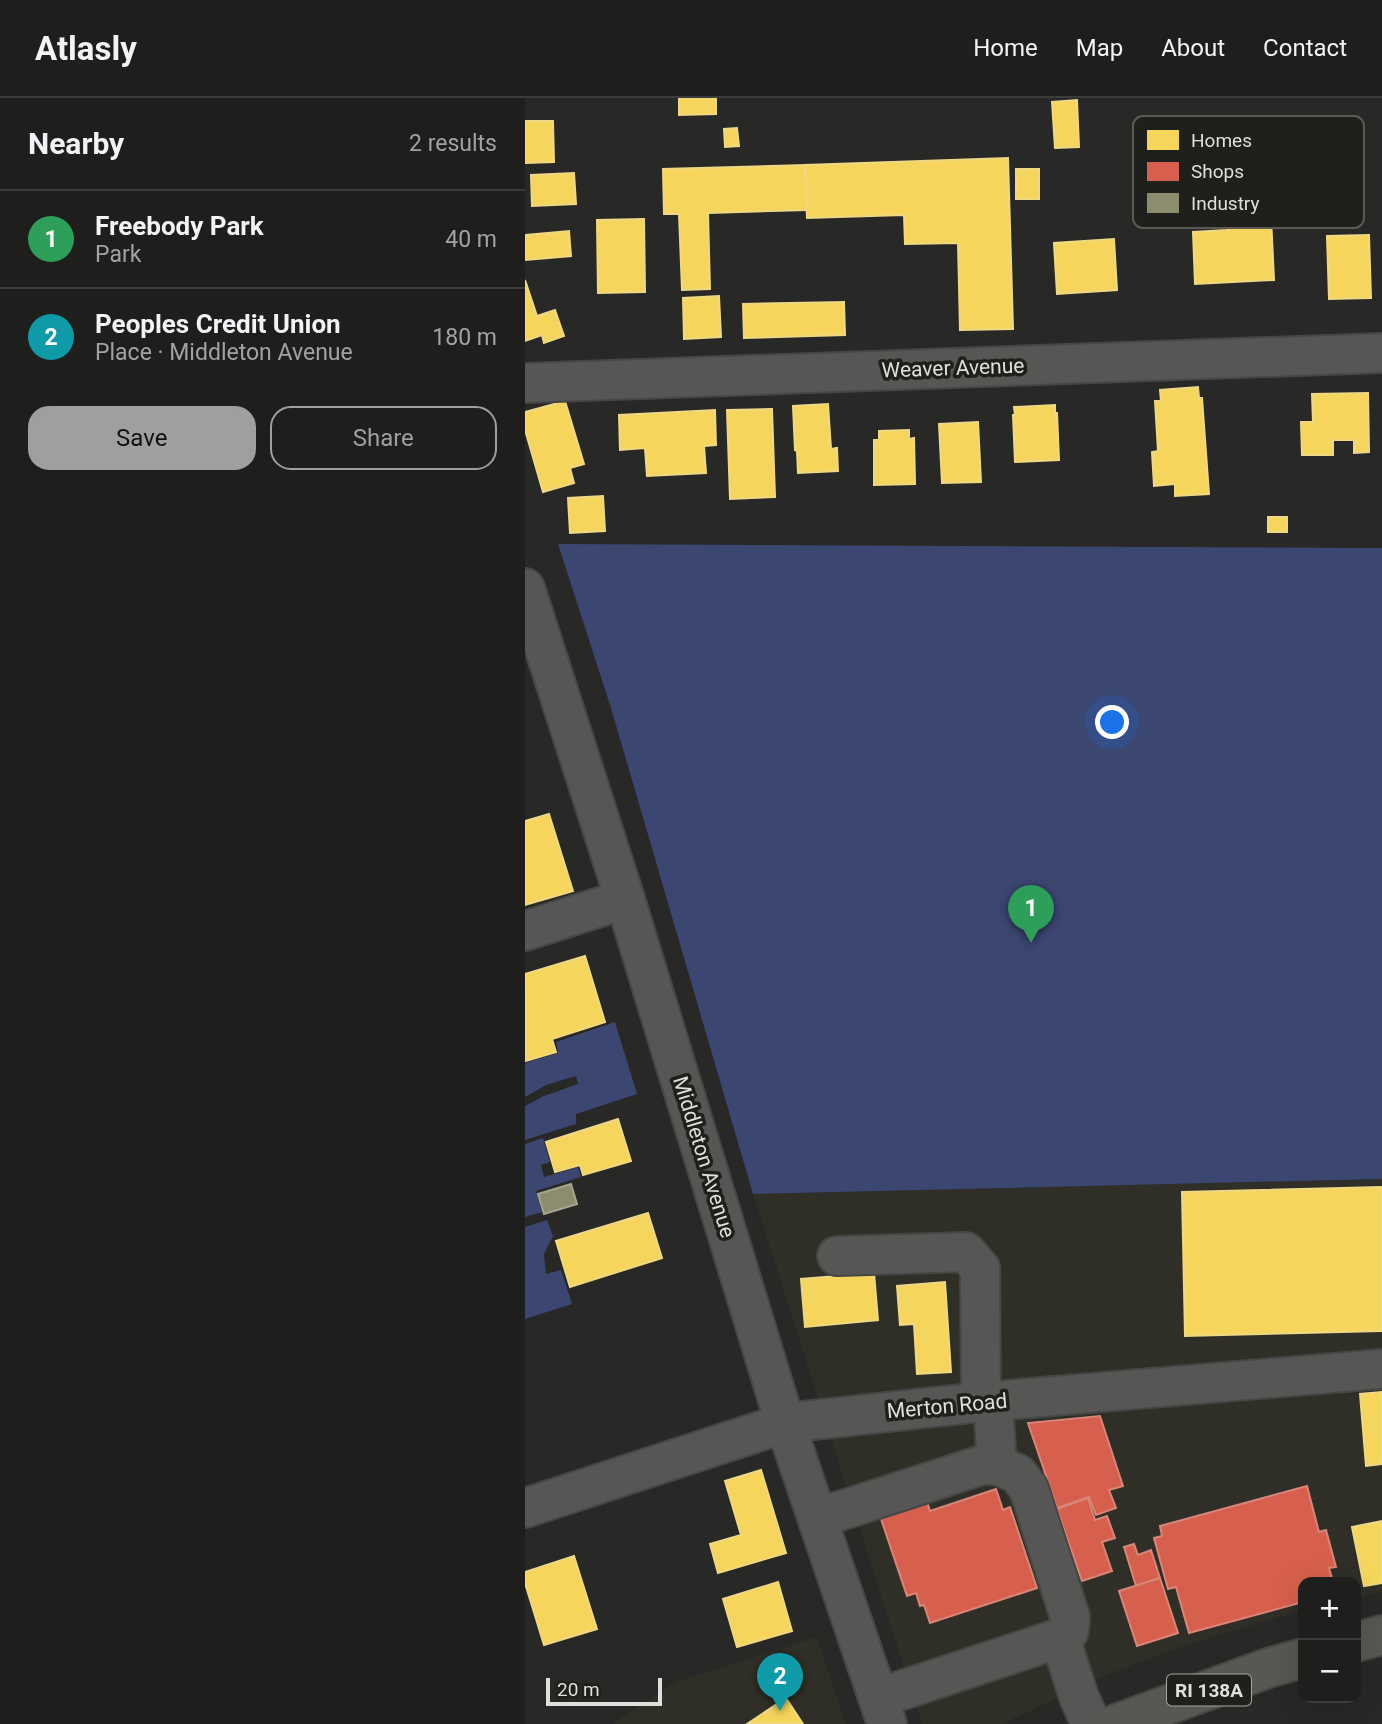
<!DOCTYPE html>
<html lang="en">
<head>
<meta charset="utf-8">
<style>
  :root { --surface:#1e1e1d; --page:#262726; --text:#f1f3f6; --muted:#a1a2a4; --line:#3c3c3b; --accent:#9f9f9d }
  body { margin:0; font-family:Roboto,sans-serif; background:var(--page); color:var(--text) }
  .controls { position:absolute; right:21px; bottom:21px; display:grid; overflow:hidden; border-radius:14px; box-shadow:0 7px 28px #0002 }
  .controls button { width:63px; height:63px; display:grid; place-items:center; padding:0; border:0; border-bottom:2px solid var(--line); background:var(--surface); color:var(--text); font:35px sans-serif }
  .scale { position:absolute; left:21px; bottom:18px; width:116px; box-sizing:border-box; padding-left:7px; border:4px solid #dfdfdd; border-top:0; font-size:19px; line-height:24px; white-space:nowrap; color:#dfdfdd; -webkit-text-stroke:5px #1f1f1c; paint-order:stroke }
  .you { position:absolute; left:588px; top:625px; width:24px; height:24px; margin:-18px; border:5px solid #fff; border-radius:50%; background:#1a73e8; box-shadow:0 0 0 10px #1a73e833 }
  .badge { display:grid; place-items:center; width:46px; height:46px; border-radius:50%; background:var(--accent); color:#fff; font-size:23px; font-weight:700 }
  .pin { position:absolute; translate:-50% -58px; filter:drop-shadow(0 2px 4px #0008) }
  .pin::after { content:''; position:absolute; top:37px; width:24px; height:21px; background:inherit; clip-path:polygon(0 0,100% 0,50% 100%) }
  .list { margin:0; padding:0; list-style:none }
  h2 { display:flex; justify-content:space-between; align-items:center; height:91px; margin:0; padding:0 28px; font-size:30px }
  h2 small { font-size:23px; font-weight:400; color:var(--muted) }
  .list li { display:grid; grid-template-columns:46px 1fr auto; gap:21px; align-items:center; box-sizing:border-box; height:98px; padding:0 28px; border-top:2px solid var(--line) }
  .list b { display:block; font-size:26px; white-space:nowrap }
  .list p { margin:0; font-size:23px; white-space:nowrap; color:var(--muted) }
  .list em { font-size:23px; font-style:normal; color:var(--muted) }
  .actions { display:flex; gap:14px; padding:21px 28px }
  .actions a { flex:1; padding:16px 0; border:2px solid var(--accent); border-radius:21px; text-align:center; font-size:24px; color:var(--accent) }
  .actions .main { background:var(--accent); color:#111 }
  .map { position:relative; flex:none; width:857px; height:1626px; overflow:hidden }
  header { display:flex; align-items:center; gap:42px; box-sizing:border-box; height:98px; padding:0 35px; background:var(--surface); border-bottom:2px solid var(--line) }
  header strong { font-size:33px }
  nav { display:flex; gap:38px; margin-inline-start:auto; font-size:24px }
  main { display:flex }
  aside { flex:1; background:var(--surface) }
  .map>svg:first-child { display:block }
</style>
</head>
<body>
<header>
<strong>Atlasly</strong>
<nav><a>Home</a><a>Map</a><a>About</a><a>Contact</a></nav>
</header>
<main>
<aside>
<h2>Nearby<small>2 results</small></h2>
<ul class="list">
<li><span class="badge" style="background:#2e9e5b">1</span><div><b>Freebody Park</b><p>Park</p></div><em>40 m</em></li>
<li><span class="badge" style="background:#0f9aa8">2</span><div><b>Peoples Credit Union</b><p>Place · Middleton Avenue</p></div><em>180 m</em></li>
</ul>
<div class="actions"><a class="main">Save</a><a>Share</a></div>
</aside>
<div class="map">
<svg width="857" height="1626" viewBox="0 0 857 1626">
  <rect width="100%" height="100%" fill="#282827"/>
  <g fill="#2f2f27">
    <path d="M857 1081V1494L831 1500V1484H778V1512L661 1547 584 1576 477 1626H397L228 1096Z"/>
    <path d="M292 1539 321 1626H88L151 1584Z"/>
  </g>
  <g fill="#3b4671">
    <path d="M33 446 857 450V1081L228 1096 86 610Z"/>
    <path d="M90 924 112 996 51 1016V1026L0 1042V1008L19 998 53 986 51 978 21 987 0 999V965L33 955 31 944Z"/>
    <path d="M18 1040 25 1064 16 1067 19 1079 53 1069 56 1079 11 1093 17 1114 0 1119V1046Z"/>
    <path d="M22 1122 28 1138 19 1156 21 1176 36 1172 47 1206 0 1221V1129Z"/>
  </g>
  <g fill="#f6d55c" stroke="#efd883" stroke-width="2">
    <path d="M154 0H191V16L154 17Z"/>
    <path d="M552 2 554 49 530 50 527 4Z"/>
    <path d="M0 23H28L29 64 0 65Z"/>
    <path d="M212 30 214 48 200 49 199 31Z"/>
    <path d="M483 60 488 231 435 232 433 145 380 146 379 117 282 120 280 67Z"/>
    <path d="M280 67 282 112 183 115 185 191 157 192 154 116H139L138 71Z"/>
    <rect x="491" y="71" width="23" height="30"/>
    <path d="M49 75 51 106 7 108 6 77Z"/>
    <path d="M746 119 749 182 670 186 668 134 702 132 701 127 724 126V120Z"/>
    <path d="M119 121 120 194 73 195 72 122Z"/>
    <path d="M44 133 46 158 0 162V137Z"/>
    <path d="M844 137 846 200 804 201 802 138Z"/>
    <path d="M589 141 592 192 532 196 529 145Z"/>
    <path d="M0 182 12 218 30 212 39 238 19 245 17 237 0 243Z"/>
    <path d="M194 198 196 239 159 241 158 200Z"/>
    <path d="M319 204 320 237 219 240 218 206Z"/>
    <path d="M673 289 674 300H677L684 396 650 398V386L629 388 627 354 633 353 630 303H636L635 292Z"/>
    <path d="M843 295 844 354 829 355V342H808V357H777L776 324H788L787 296Z"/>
    <path d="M40 303 59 366 45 370 49 385 18 394 0 332V314Z"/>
    <path d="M303 306 306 351 312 350 313 373 273 375 272 353 270 352 268 308Z"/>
    <path d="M530 307V315H532L534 362 490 364 488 317H490L489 309Z"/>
    <path d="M247 311 250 399 205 401 202 312Z"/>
    <path d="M190 312 191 347 179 348 181 375 122 378 120 350 95 352 94 317Z"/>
    <path d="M453 324 456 384 417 385 414 326Z"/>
    <path d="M384 332V341L389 340 390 386 349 387V342H354V333Z"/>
    <path d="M78 398 80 433 45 435 43 400Z"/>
    <rect x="743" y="419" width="19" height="15"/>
    <path d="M24 716 48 793 0 807V723Z"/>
    <path d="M60 858 80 924 27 941 31 954 1 963 0 876Z"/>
    <path d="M93 1021 106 1063 58 1077 55 1067 30 1074 21 1044Z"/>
    <path d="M857 1089V1233L660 1238 657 1094Z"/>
    <path d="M123 1115 137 1160 45 1189 31 1143Z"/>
    <path d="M349 1175 353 1222 280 1229 276 1181Z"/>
    <path d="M420 1184 426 1274 392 1276 389 1226 375 1227 372 1188Z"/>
    <path d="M857 1294V1366L841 1368 835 1296Z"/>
    <path d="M236 1372 261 1455 193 1475 185 1446 216 1437 200 1383Z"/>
    <path d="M857 1423V1485L839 1488 827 1429Z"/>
    <path d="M49 1458 72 1531 19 1547 0 1485V1474Z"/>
    <path d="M253 1484 267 1533 212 1549 198 1501Z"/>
    <path d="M261 1600 278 1626H222Z"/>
  </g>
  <g fill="#d6604d" stroke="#d98678" stroke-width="2">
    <path d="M575 1318 598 1388 584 1392 591 1410 571 1417 564 1399 532 1410 503 1325Z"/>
    <path d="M782 1388 794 1434 801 1432 811 1469 804 1470 808 1484H778V1504L664 1535 651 1489 643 1491 629 1440 637 1438 635 1428Z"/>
    <path d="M471 1391 478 1412 485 1409 512 1490 405 1525 399 1507 395 1508 391 1495 382 1498 352 1409 399 1394 405 1413Z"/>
    <path d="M563 1400 570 1422 582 1418 590 1440 577 1444 587 1473 557 1483 532 1411Z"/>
    <path d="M609 1446 613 1457 626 1452 635 1480 611 1488 599 1449Z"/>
    <path d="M635 1480 653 1535 612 1548 594 1493Z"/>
  </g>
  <path fill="#8c8c6e" stroke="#a5a58f" stroke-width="2" d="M46 1086 52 1106 19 1116 13 1096Z"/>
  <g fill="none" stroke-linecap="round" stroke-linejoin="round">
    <defs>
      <g id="minor">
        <path d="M0 285 857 255"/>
        <path d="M0 490 100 801 260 1325 362 1626"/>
        <path d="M0 833 100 801"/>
        <path d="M312 1158 441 1154 455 1170 456 1304"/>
        <path d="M468 1304 472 1367"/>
        <path d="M0 1410 260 1325 456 1304 857 1271"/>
        <path d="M293 1420 457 1367H472L493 1376 504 1391 545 1519 544 1533 535 1540 353 1600"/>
        <path d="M535 1540 554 1599 566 1626"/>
      </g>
      <g id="major">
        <path d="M831 1544 857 1537"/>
        <path d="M591 1626 743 1570 778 1560"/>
      </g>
    </defs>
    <use href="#minor" stroke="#464645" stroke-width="42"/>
    <use href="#major" stroke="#464645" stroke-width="42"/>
    <use href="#minor" stroke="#565655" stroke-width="38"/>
    <use href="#major" stroke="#585852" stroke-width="38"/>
  </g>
  <g text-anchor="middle" stroke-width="7" stroke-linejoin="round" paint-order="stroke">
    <rect fill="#1f1f1c" stroke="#a5a5a3" stroke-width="2" x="642" y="1576.5" width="84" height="31" rx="5"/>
    <g font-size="19" font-weight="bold" fill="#dfdfdd">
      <text x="684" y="1599">RI 138A</text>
    </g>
    <g font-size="21" fill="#dfdfdd" stroke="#1f1f1c">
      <text transform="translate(428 270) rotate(-2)" y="7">Weaver Avenue</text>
      <text transform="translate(179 1059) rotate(73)" y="7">Middleton Avenue</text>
      <text transform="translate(422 1308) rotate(-5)" y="7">Merton Road</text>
    </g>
  </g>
  <rect x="608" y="18" width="231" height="112" rx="10" fill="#1f1f1c" stroke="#595956" stroke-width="2"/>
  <rect x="622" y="32" width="32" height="20" fill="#f6d55c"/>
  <rect x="622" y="64" width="32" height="19" fill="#d6604d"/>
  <rect x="622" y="95" width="32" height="20" fill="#8c8c6e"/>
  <g font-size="19" fill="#dfdfdd">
    <text x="666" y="49">Homes</text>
    <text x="666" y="80">Shops</text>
    <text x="666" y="112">Industry</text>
  </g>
</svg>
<div class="controls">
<button>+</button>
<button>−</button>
</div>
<div class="scale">20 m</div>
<div class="you"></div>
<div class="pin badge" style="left:506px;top:845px;background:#2e9e5b">1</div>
<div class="pin badge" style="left:255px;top:1613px;background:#0f9aa8">2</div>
</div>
</main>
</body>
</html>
